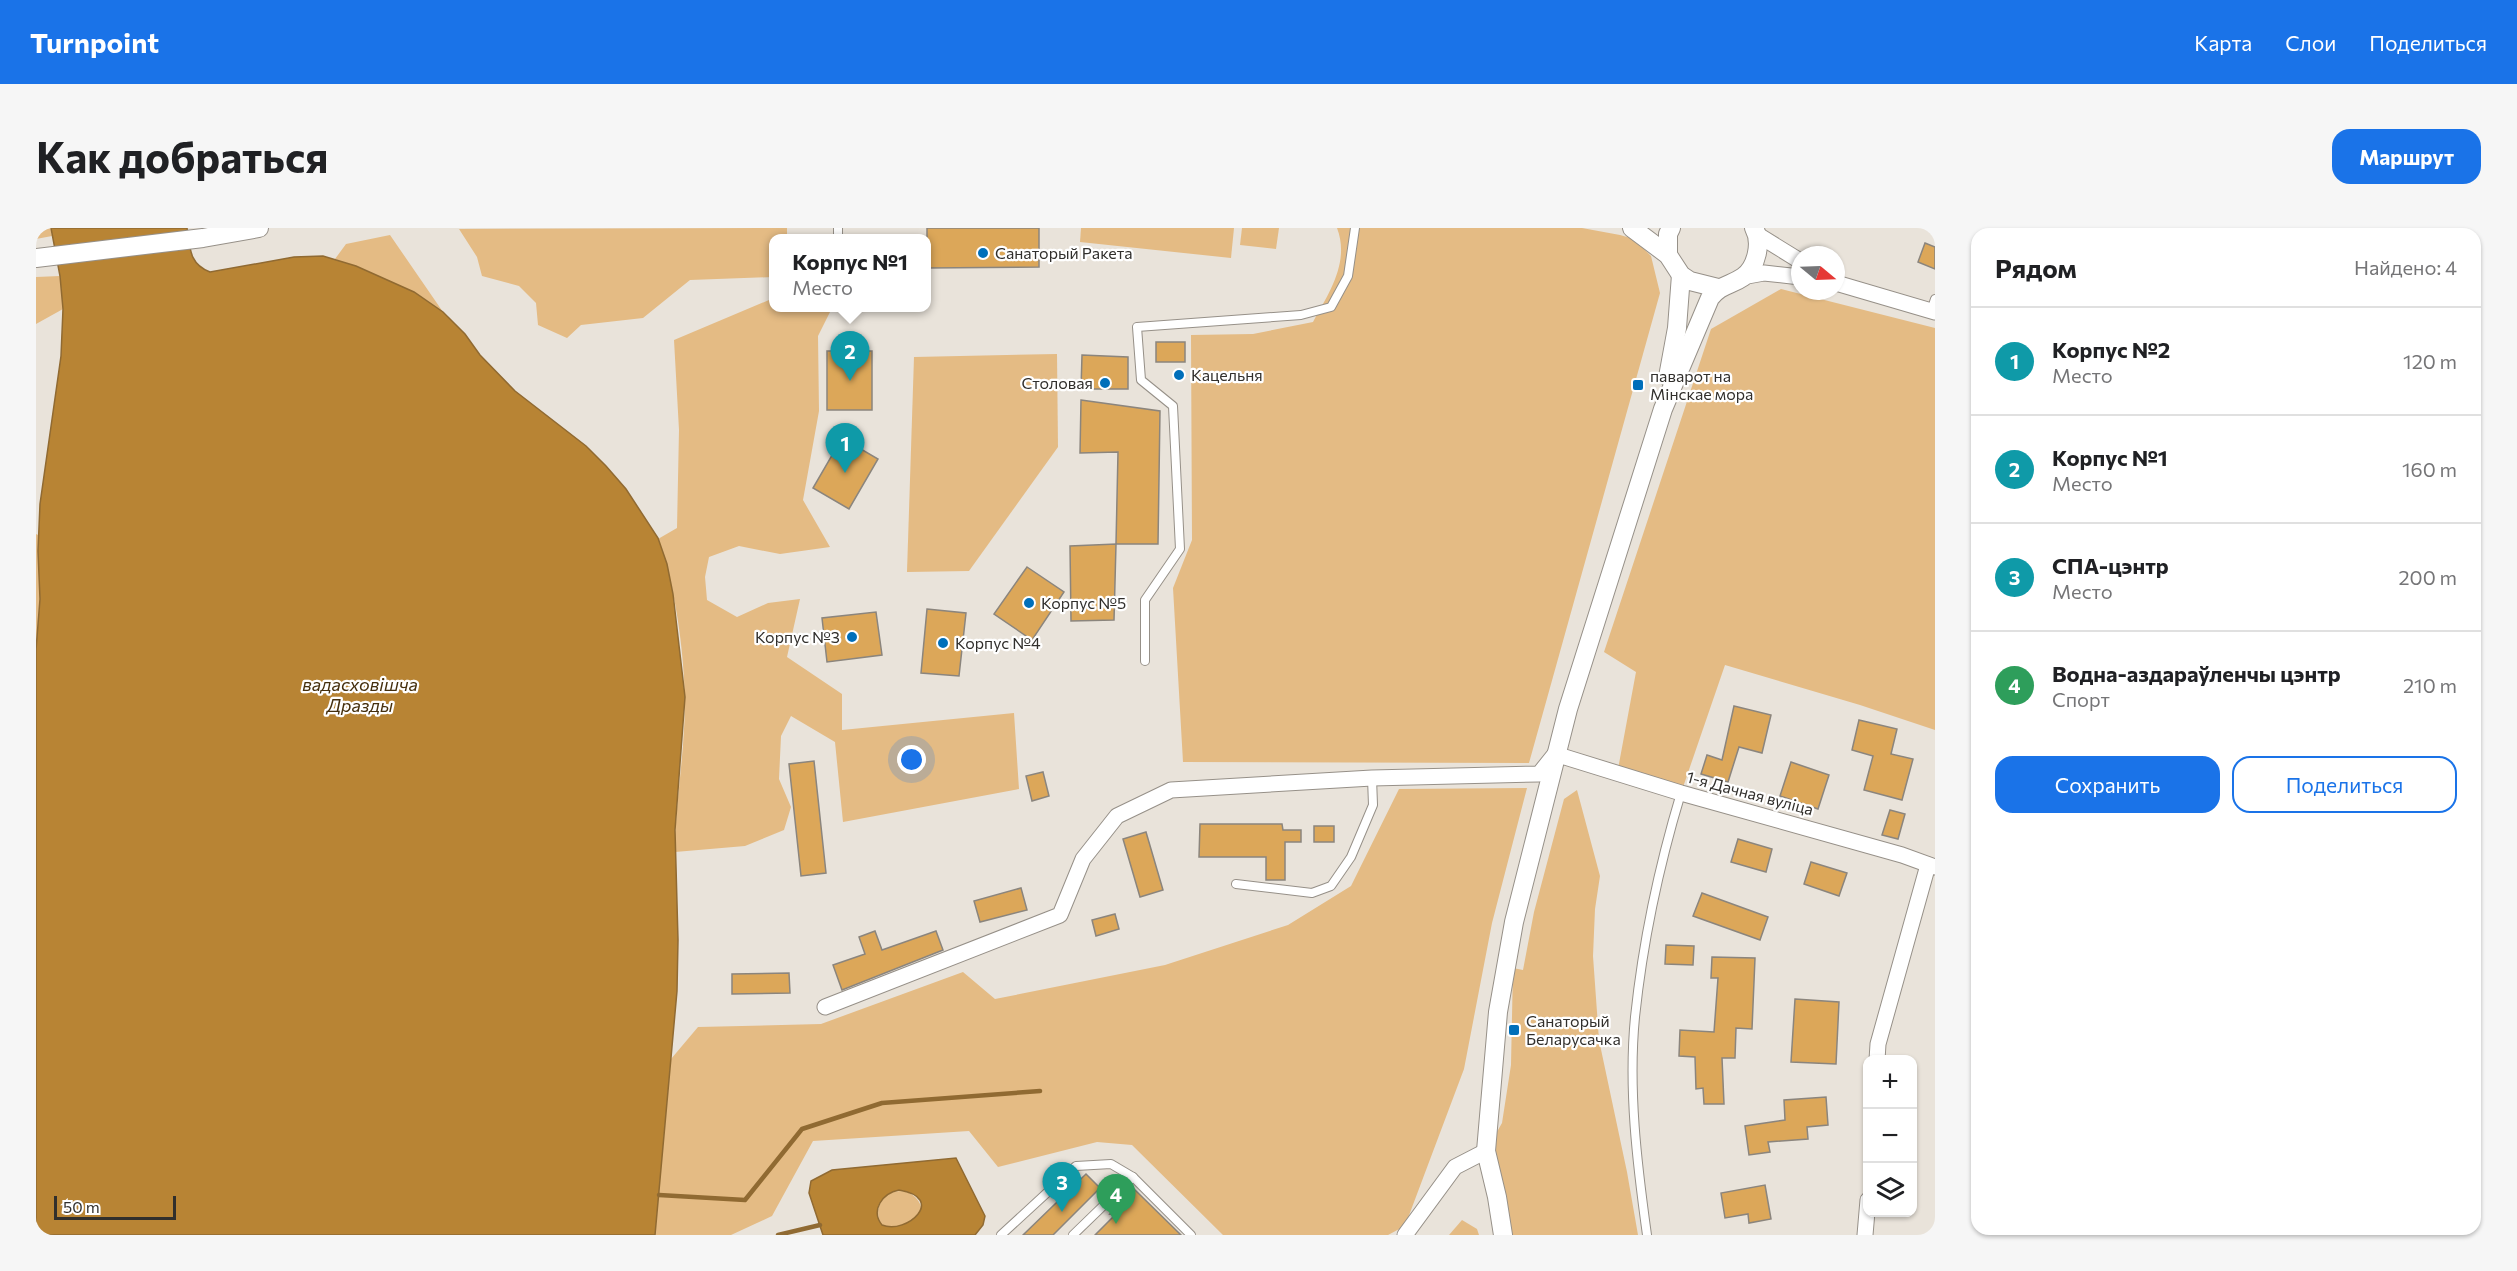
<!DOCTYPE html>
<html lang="ru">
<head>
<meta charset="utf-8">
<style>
  :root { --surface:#fff; --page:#f6f6f6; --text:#202124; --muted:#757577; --line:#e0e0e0; --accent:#1a73e8 }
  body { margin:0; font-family:Commissioner,sans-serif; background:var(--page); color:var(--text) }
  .controls { position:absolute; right:18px; bottom:18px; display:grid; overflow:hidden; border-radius:12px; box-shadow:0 2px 4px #0004 }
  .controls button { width:54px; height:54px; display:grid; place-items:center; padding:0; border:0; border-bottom:2px solid var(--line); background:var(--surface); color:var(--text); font:30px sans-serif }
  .compass { position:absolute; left:1755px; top:18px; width:54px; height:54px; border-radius:50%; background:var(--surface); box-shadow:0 2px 4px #0004; rotate:109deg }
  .scale { position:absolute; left:18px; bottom:15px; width:122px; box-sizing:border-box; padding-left:6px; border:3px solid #312f2c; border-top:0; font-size:16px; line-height:21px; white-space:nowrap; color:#312f2c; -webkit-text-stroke:4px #fff; paint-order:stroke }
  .you { position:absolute; left:876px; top:532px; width:21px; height:21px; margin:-15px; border:4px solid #fff; border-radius:50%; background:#1a73e8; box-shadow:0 0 0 9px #1a73e833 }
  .badge { display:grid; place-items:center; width:39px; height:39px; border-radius:50%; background:var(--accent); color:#fff; font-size:20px; font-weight:700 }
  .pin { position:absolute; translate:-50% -50px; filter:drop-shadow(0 2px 3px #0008) }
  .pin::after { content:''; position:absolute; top:32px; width:21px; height:18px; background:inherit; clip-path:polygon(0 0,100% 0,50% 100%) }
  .popup { position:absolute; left:733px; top:6px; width:162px; height:78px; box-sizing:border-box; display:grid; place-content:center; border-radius:12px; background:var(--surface); filter:drop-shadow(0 2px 4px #0005); font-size:20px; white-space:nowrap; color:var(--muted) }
  .popup b { font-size:22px; color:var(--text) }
  .popup::after { content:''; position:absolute; left:50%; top:100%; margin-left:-12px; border:12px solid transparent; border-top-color:var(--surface) }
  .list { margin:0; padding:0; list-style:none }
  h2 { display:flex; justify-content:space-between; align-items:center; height:78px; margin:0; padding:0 24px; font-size:26px }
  h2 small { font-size:20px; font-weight:400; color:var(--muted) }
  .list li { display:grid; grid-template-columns:39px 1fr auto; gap:18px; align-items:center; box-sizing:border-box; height:108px; padding:0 24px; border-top:2px solid var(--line) }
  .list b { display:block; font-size:22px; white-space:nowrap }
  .list p { margin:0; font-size:20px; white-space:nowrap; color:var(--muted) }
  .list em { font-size:20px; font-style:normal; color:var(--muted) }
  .actions { display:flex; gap:12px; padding:18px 24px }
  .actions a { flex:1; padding:14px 0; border:2px solid var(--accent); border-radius:18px; text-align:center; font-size:21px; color:var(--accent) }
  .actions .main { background:var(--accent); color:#fff }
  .icon { flex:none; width:33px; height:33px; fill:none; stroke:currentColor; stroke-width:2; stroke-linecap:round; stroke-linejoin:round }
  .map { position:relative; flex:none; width:1899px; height:1007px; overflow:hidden; border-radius:18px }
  header { display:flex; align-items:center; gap:36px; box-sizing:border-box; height:84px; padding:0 30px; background:var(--accent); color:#fff }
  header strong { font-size:28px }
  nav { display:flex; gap:33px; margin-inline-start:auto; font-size:21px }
  .intro { display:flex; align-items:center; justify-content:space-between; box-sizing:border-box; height:144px; padding:0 36px }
  h1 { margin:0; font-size:42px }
  .button { padding:15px 27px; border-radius:18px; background:var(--accent); color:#fff; font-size:21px; font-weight:700 }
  main { display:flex; gap:36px; padding:0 36px }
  aside { flex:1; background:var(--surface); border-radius:18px; box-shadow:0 2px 4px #0004 }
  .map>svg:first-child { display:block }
</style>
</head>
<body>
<header>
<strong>Turnpoint</strong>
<nav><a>Карта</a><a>Слои</a><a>Поделиться</a></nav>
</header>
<div class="intro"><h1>Как добраться</h1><a class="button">Маршрут</a></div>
<main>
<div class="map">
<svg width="1899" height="1007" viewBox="0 0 1899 1007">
  <rect width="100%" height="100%" fill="#e9e3da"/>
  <g fill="#e4bb84">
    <path d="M0 0H15L16 8 0 11Z"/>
    <path d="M751 0V10H738L737 49 654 52 607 90 545 97 531 110 502 97 500 75 483 58 446 48 441 29 423 1Z"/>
    <path d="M1045 0H1198L1195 30 1044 14Z"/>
    <path d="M1206 0H1243L1240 21 1204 17Z"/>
    <path d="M1301 0H1546L1584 7 1598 11 1615 28 1624 65 1493 535 1147 534 1137 360 1156 312 1155 107 1217 106 1277 94C1293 65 1314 34 1301 0Z"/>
    <path d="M354 7 407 84 378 64 299 31 310 16Z"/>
    <path d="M24 48 27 81 0 96V49Z"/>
    <path d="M1745 61 1899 100V502L1824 477 1689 437 1645 565 1582 541 1600 444 1568 424 1675 101Z"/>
    <path d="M733 72H737L738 80H796L782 108 783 183 767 272 794 319 744 326 703 318 673 329 669 349 671 372 701 389 732 375 764 371 751 429 806 466V502L978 485 983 561 807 594 799 514 755 488 745 508 743 551 755 579 748 602 709 618 639 624C639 583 646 542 648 501 652 446 641 361 622 311L641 300 643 202 638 112Z"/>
    <path d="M1021 126 1022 219 933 343 871 344 878 129Z"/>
    <path d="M0 306 2 307 4 371 0 422Z"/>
    <path d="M1491 560 1456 695 1428 841 1369 998 1352 1007H1187L1096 917 1061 914 962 939 933 903 777 913 736 988 695 1007H619L635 831 662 799 785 796 927 744 959 771 1129 737 1252 697 1315 658 1363 561Z"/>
    <path d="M1541 562 1564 648 1559 681 1557 728 1563 812 1591 944 1602 1007H1467L1450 923 1466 895 1475 837 1477 740 1487 742 1498 684 1528 571Z"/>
    <circle cx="864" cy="985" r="22"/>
    <path d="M1426 992 1441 1001 1443 1007H1413Z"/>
  </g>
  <g fill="#b88434" stroke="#906a32" stroke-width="1.5" fill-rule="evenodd">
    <path d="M15 0H151C154 20 153 36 174 44L258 29 287 28 320 38 378 64 407 84 429 106 444 127 479 163 550 218 570 238 590 261 622 310 631 336 637 366 649 469 639 602 642 712 641 763 619 1007H0V422L4 371 2 323 4 276 25 128 27 81 24 48Z"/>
    <path d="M920 930 949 988 947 997 939 1007H787L773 965 775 953 796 942ZM863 962C911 970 871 1007 846 997 834 982 847 965 863 962Z"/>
  </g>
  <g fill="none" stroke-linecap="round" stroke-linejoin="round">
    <g stroke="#906a32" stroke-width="4.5">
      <path d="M623 967 709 972 766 901 846 875 1004 863"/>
      <path d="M742 1007 784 997"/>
    </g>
  </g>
  <g fill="#dca759" stroke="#8b857d" stroke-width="1.5">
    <path d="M891 0H1003V39L891 40Z"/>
    <path d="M1889 15 1899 19V41L1882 34Z"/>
    <rect x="1120" y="114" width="29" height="20"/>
    <rect x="791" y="123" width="45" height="59"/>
    <path d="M1046 127 1092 129V161H1045Z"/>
    <path d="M1045 172 1124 183 1122 316H1080L1082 224 1044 225Z"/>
    <path d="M806 210 842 231 813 281 777 260Z"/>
    <path d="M1080 316 1078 392 1035 393 1034 318Z"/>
    <path d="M991 339 1028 364 996 412 958 386Z"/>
    <path d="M891 381 930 385 923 448 885 445Z"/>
    <path d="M840 384 846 427 791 434 786 390Z"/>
    <path d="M1698 478 1735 487 1726 525 1703 519 1692 554 1665 546 1671 527 1686 532Z"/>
    <path d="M1823 492 1861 501 1855 526 1877 531 1866 572 1828 562 1837 528 1816 522Z"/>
    <path d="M778 533 790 645 765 648 753 536Z"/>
    <path d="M1755 534 1793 547 1782 581 1744 568Z"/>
    <path d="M1007 544 1013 568 996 573 990 548Z"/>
    <path d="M1854 582 1869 586 1862 611 1846 607Z"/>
    <path d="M1164 596H1246L1247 602H1265V614H1249V652H1230V629H1163Z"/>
    <rect x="1278" y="598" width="20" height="16"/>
    <path d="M1110 604 1127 662 1104 669 1087 611Z"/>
    <path d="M1702 611 1736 621 1730 644 1695 634Z"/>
    <path d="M1775 634 1811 645 1803 668 1768 656Z"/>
    <path d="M985 660 991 682 944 694 938 673Z"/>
    <path d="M1666 665 1732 689 1724 712 1657 688Z"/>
    <path d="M1079 686 1083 701 1060 708 1056 692Z"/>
    <path d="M839 703 846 722 900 703 907 722 806 762 797 737 829 726 823 709Z"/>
    <path d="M1630 717 1658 718 1657 737 1629 736Z"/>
    <path d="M1676 729 1719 730 1716 801 1700 800 1699 830H1686L1688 876H1668L1667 860 1660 861 1659 829 1643 828 1644 802 1678 804 1682 750H1675Z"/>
    <path d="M753 745 754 765 696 766V746Z"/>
    <path d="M1759 771 1803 774 1800 836 1755 834Z"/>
    <path d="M1790 869 1792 897 1771 899 1772 911 1732 914 1734 924 1713 927 1709 898 1749 892 1748 872Z"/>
    <path d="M1050 946 1064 960 1017 1007H987Z"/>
    <path d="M1729 957 1735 991 1713 995 1712 986 1689 990 1685 965Z"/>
    <path d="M1098 961 1145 1007H1059L1080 986H1074Z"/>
  </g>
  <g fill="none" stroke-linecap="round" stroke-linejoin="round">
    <defs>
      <g id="service">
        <path d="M802 0V10"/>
        <path d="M1895 83 1899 71"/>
        <path d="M1109 433V372L1144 321 1137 178 1105 152 1101 99 1265 87 1295 79 1312 48 1319 0"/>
        <path d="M1200 656 1276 665 1295 658 1315 629 1337 577 1336 550"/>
        <path d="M1097 949 1155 1007"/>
        <path d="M965 1007 1040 938 1075 936 1097 949 1037 1007"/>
        <path d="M1611 1007C1601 935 1592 861 1599 789 1607 713 1623 638 1645 565"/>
      </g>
      <g id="minor">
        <path d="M1722 7 1764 33"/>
        <path d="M1706 49 1728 45 1764 49"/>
        <path d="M1800 55 1899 84"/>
        <path d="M789 779 1024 687 1047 631 1081 588 1135 562 1336 550 1503 546 1519 526 1645 565 1866 627 1899 639"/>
        <path d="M1841 832 1842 816 1892 637"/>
        <path d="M1369 1007 1419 939 1450 923"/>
        <path d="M1829 1007 1832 972"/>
      </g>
      <g id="tertiary">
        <path d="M1596 0 1632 27 1645 47 1654 53 1682 60"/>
        <path d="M1632 27V6L1635 0"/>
        <path d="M0 30 167 10 223 0"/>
        <path d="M1632 149 1641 100 1645 47"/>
        <path d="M1467 1007 1461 969 1450 923 1462 784 1478 694 1532 481 1627 181 1674 70C1685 56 1694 58 1707 49 1721 39 1726 14 1718 0"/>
      </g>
    </defs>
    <use href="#service" stroke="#969088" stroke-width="10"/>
    <use href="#minor" stroke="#969088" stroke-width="17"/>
    <use href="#tertiary" stroke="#969088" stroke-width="20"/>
    <use href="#service" stroke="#fff" stroke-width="8"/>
    <use href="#minor" stroke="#fff" stroke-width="15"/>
    <use href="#tertiary" stroke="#fff" stroke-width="18"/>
  </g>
  <g fill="#006fba" stroke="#fff" stroke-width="2">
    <circle cx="947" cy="25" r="6"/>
    <circle cx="1143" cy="147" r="6"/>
    <circle cx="1069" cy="155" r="6"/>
    <rect x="1596" y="151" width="12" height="12" rx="3"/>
    <circle cx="993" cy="375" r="6"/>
    <circle cx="816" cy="409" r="6"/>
    <circle cx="907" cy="415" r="6"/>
    <rect x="1472" y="796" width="12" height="12" rx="3"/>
  </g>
  <g text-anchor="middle" stroke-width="4.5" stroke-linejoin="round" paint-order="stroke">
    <g font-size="16" fill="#312f2c" stroke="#fff" text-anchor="start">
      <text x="959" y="31">Санаторый Ракета</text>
      <text x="1155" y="153">Кацельня</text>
      <text x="1614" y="154">паварот на<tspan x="1614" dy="18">Мінскае мора</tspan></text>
      <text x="1057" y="161" text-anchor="end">Столовая</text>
      <text x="1005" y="381">Корпус №5</text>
      <text x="804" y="415" text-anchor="end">Корпус №3</text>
      <text x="919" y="421">Корпус №4</text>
      <text x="1490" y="799">Санаторый<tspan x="1490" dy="18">Беларусачка</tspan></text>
    </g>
    <g font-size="16" fill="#312f2c" stroke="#fff">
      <text transform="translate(1714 565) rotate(15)" y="6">1-я Дачная вуліца</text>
    </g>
    <g font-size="18" font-style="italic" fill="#452f0d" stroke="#fff">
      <text x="324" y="463">вадасховішча<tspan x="324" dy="21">Дразды</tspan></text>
    </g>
  </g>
</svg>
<div class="controls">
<button>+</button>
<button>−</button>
<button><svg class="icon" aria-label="layers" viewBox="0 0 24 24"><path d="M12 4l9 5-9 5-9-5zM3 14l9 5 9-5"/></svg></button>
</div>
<svg class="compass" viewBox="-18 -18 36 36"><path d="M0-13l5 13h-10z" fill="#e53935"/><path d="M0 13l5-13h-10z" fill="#757577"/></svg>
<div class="scale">50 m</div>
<div class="you"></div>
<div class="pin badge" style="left:809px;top:245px;background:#0f9aa8">1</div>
<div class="pin badge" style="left:814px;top:153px;background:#0f9aa8">2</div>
<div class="popup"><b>Корпус №1</b>Место</div>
<div class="pin badge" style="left:1026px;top:984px;background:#0f9aa8">3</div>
<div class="pin badge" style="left:1080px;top:996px;background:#2e9e5b">4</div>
</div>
<aside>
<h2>Рядом<small>Найдено: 4</small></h2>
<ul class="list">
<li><span class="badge" style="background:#0f9aa8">1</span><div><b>Корпус №2</b><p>Место</p></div><em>120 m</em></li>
<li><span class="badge" style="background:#0f9aa8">2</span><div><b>Корпус №1</b><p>Место</p></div><em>160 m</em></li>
<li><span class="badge" style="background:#0f9aa8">3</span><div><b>СПА-цэнтр</b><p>Место</p></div><em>200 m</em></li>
<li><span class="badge" style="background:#2e9e5b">4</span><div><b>Водна-аздараўленчы цэнтр</b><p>Спорт</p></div><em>210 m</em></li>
</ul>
<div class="actions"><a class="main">Сохранить</a><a>Поделиться</a></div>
</aside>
</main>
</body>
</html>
